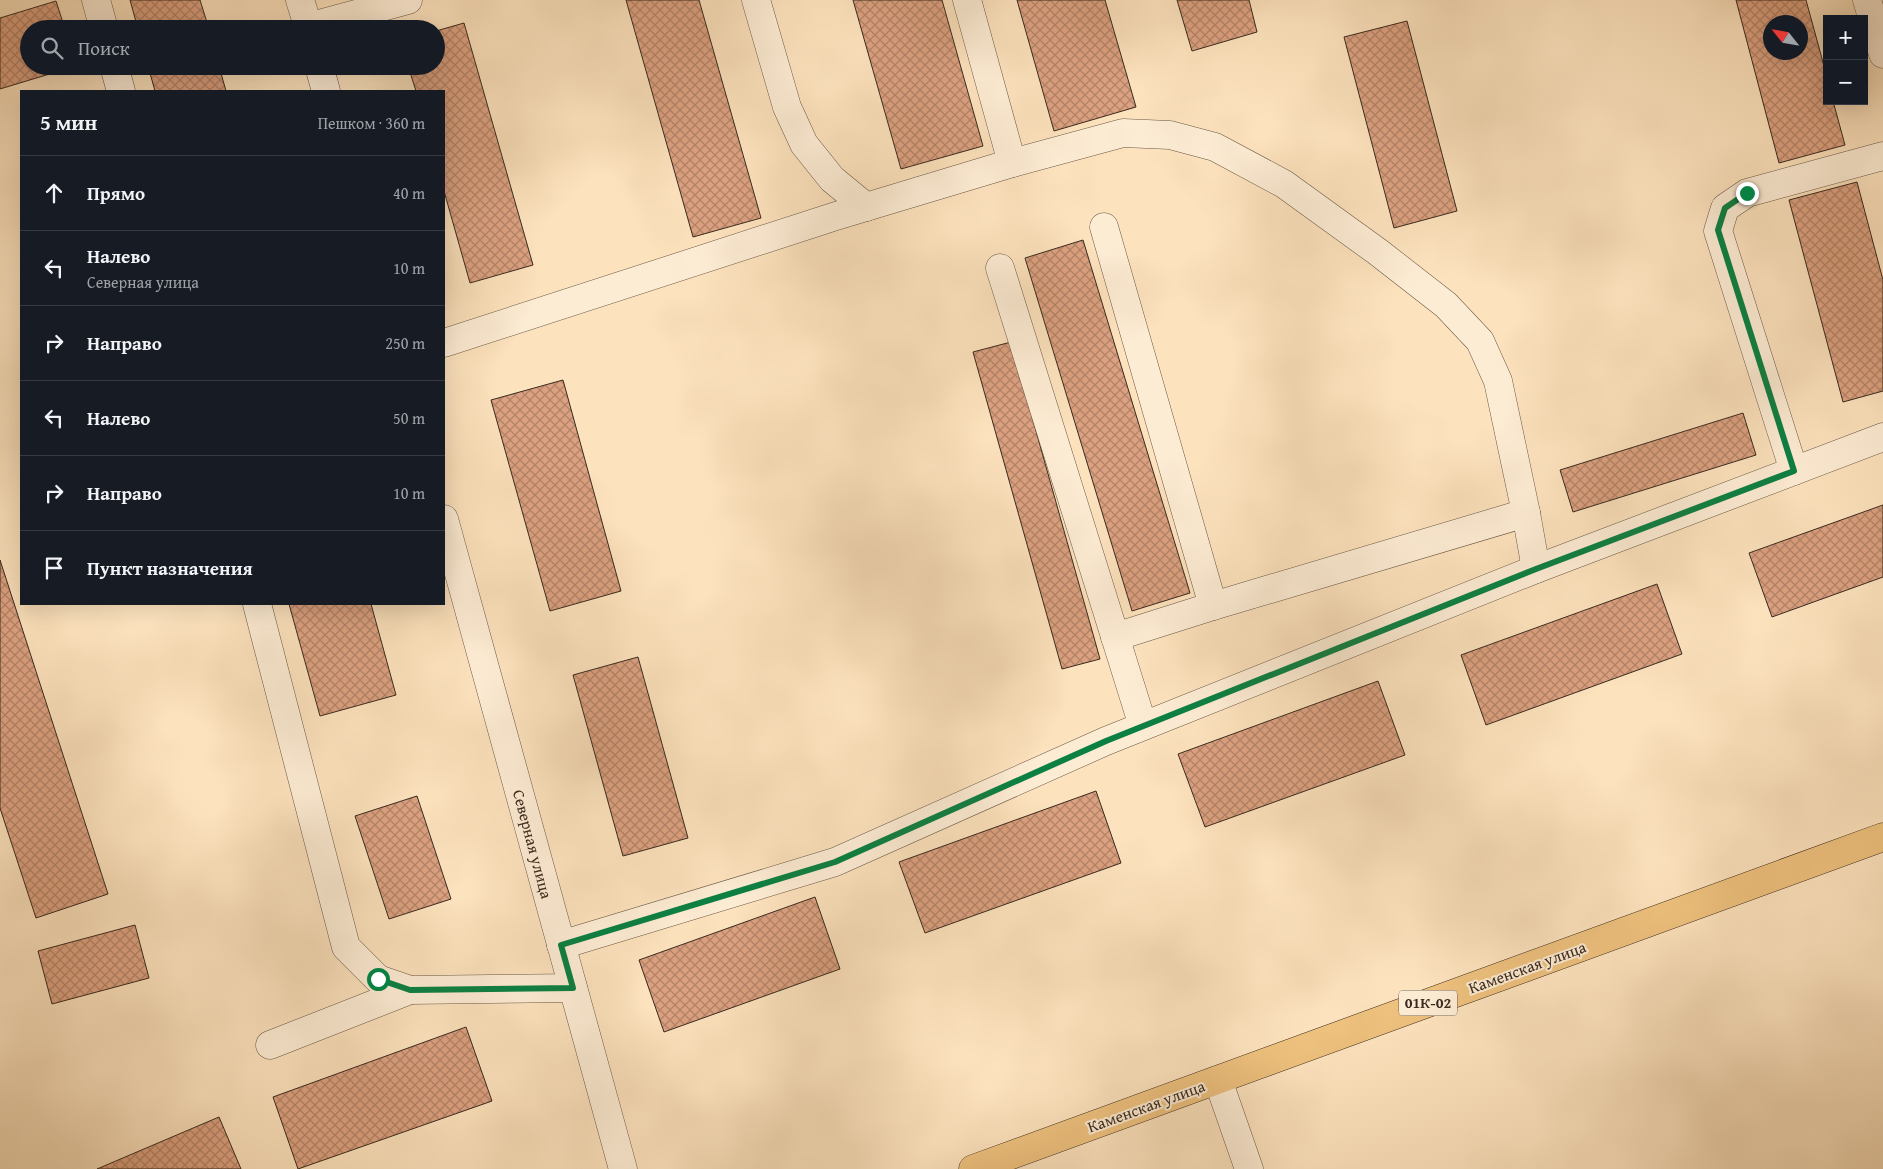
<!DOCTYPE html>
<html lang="ru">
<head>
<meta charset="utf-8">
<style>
  :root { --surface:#171b24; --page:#242831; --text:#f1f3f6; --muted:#9ea1a6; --line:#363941 }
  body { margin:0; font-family:"Gentium Book Plus",serif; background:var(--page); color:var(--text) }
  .controls { position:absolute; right:15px; top:15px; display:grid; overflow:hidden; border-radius:0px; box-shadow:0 5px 20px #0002 }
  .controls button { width:45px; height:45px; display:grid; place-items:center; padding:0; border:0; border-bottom:1px solid var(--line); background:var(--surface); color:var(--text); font:25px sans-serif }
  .compass { position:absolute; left:1763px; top:15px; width:45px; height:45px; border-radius:50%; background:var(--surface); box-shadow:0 5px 20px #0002; rotate:301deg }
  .stop { position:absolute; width:15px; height:15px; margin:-11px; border:4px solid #0b8043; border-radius:50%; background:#fff }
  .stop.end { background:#0b8043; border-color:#fff; box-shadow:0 1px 5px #0008 }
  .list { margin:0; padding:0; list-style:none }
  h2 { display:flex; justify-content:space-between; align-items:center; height:65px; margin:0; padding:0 20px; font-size:21px }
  h2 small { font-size:16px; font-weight:400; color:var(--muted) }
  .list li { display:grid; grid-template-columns:32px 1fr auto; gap:15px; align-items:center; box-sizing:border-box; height:75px; padding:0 20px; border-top:1px solid var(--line) }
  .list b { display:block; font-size:19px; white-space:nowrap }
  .list p { margin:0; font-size:16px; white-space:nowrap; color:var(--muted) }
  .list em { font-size:16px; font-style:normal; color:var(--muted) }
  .icon { flex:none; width:28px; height:28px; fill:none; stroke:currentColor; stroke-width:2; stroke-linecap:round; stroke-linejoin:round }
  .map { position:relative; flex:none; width:1883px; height:1169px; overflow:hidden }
  .search { position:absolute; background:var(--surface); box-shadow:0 5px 20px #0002; left:20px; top:20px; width:425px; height:55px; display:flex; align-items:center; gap:12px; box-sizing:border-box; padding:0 18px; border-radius:28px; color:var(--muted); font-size:19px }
  .panel { position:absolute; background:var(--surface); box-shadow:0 5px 20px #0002; left:20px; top:90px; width:425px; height:515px; border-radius:0px }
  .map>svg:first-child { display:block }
</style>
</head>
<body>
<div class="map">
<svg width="1883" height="1169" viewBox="0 0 1883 1169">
  <defs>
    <pattern id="building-cross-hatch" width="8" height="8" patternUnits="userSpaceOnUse" patternTransform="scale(1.25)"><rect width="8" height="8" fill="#dca180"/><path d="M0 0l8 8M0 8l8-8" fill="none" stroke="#b38368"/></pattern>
  </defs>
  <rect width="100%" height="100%" fill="#fce2bd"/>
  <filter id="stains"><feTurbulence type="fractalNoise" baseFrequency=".004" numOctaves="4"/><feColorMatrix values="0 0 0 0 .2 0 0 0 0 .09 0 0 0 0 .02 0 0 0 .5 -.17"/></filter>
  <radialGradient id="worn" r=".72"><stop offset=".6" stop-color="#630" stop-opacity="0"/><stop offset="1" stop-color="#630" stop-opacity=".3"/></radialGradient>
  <g fill="url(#building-cross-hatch)" stroke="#392a1f" fill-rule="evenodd">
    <path d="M130 0H200L209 29H138Z"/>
    <path d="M626 0H699L761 218 693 237Z"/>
    <path d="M853 0H942L983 146 901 169Z"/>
    <path d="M1017 0H1105L1136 107 1054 131Z"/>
    <path d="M1177 0H1249L1257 32 1192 51Z"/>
    <path d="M1736 0H1806L1827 77V101H1833L1845 145 1779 163ZM1770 22H1800V52H1770Z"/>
    <path d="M56 1 65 29H29V66H76L0 89V18Z"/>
    <path d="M1407 21 1457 211 1394 228 1344 37Z"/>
    <path d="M464 23 533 265 470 283 444 191V91H416L408 66H436V31Z"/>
    <path d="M148 66H219L226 91H155Z"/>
    <path d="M1857 182 1883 280V391L1843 402 1789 200Z"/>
    <path d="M1083 240 1190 593 1132 611 1025 258Z"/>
    <path d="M1011 342 1100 659 1062 669 973 352Z"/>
    <path d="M563 380 621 591 550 611 491 400Z"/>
    <path d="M1743 413 1756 455 1573 512 1560 470Z"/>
    <path d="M1883 505V577L1772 617 1749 553Z"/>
    <path d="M0 560 108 894 36 918 0 808Z"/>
    <path d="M1657 584 1682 654 1486 725 1461 655Z"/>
    <path d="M289 604H371L396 695 320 716Z"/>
    <path d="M638 657 688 838 623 856 573 675Z"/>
    <path d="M1378 681 1405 755 1205 827 1178 754Z"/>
    <path d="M1096 791 1121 863 925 933 899 862Z"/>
    <path d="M417 796 451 899 389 919 355 816Z"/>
    <path d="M815 897 840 969 664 1032 639 960Z"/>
    <path d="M135 925 149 978 52 1004 38 951Z"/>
    <path d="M466 1027 492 1101 298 1169 273 1097Z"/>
    <path d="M219 1117 241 1169H97Z"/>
  </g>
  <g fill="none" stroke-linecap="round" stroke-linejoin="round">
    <defs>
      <g id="minor">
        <path d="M96 0 104 29"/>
        <path d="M300 0 309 29"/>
        <path d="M756 0 787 107 804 144 832 179 866 207"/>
        <path d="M967 0 1012 163"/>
        <path d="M1867 0 1883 54"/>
        <path d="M308 27 408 0"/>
        <path d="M114 66 121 91"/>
        <path d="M319 66 326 91"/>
        <path d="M1104 227 1213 606"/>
        <path d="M1000 268 1143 726"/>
        <path d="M444 343 836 216 1012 163 1123 133 1170 135 1215 147 1284 184 1378 252 1446 305 1480 341 1498 381 1526 513 1536 569"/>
        <path d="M1794 471 1718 231 1725 208 1747 193 1883 156"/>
        <path d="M444 519 623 1169"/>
        <path d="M257 604 346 947 378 979 410 990 573 988"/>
        <path d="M1115 637 1213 606 1526 513"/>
        <path d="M561 945 835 862 1106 741 1536 569 1883 437"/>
        <path d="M270 1045 410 990"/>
        <path d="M1218 1080 1249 1169"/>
      </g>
      <path id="major" d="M973 1169 1883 837"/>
    </defs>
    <use href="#minor" stroke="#6a5846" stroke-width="29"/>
    <use href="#major" stroke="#392a1f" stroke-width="29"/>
    <use href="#minor" stroke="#fdecd4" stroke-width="28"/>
    <use href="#major" stroke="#eec17e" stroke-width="28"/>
  </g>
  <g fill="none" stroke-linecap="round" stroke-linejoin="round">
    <path stroke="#0b8043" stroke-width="6" d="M378 979 410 990 573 988 561 945 835 862 1106 741 1536 569 1794 471 1718 230 1725 208 1747 193"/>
  </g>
  <g text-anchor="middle" stroke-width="4" stroke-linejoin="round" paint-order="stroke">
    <rect fill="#fdecd4" stroke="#746455" stroke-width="1" x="1399" y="990.5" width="58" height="25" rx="4"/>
    <g font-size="15" font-weight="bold" fill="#392a1f">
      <text x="1428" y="1008">01К-02</text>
    </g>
    <g font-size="16" fill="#392a1f" stroke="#fdecd4">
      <text transform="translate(533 844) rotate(75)" y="6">Северная улица</text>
      <text transform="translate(1527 967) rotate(-20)" y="6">Каменская улица</text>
      <text transform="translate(1146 1106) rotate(-20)" y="6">Каменская улица</text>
    </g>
  </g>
  <rect width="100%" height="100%" filter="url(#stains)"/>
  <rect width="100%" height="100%" fill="url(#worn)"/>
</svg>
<div class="controls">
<button>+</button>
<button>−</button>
</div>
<svg class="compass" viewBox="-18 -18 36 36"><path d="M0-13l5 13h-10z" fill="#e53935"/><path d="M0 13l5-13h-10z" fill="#9ea1a6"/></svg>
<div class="stop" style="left:378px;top:979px"></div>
<div class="stop end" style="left:1747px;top:193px"></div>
<div class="search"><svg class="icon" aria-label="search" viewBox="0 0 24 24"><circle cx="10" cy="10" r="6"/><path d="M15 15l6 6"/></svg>Поиск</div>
<section class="panel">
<h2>5 мин<small>Пешком · 360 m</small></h2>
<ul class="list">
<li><svg class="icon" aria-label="ahead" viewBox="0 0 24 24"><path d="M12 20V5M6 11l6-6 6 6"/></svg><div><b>Прямо</b></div><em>40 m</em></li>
<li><svg class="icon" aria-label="left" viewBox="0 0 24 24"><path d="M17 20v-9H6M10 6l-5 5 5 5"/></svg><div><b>Налево</b><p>Северная улица</p></div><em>10 m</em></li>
<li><svg class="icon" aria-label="right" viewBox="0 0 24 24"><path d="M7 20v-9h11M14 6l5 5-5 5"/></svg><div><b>Направо</b></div><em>250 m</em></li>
<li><svg class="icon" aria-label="left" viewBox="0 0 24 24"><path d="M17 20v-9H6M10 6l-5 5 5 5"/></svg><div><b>Налево</b></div><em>50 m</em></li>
<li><svg class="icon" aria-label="right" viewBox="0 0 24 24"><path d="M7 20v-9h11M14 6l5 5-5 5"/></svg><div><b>Направо</b></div><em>10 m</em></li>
<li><svg class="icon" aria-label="arrive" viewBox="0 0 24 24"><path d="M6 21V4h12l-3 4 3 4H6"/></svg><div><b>Пункт назначения</b></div></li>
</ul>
</section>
</div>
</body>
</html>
